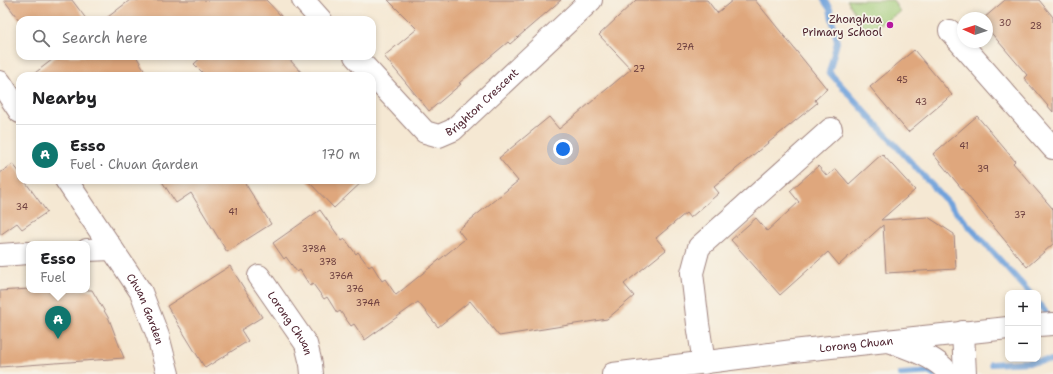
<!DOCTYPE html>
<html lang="en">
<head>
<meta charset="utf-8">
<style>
  :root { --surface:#fff; --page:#f6f6f6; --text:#202124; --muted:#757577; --line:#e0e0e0; --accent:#0f766e }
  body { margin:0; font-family:"Shantell Sans",sans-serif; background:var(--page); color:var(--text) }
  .controls { position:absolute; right:12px; bottom:12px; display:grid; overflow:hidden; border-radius:8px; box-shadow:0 2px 6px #0003 }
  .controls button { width:36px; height:36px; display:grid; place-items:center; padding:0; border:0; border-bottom:1px solid var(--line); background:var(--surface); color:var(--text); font:20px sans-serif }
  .compass { position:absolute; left:957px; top:12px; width:36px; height:36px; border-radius:50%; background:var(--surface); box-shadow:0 2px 6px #0003; rotate:273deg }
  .you { position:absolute; left:563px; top:149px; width:14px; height:14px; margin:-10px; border:3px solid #fff; border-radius:50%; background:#1a73e8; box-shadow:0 0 0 6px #1a73e833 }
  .badge { display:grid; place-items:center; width:26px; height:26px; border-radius:50%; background:var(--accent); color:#fff; font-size:13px; font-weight:700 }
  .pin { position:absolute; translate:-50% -33px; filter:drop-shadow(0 1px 2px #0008) }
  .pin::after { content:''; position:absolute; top:21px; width:14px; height:12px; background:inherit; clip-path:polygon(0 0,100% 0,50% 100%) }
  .popup { position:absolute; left:26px; top:241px; width:64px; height:52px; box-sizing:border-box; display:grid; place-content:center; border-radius:8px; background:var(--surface); filter:drop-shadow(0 1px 3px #0005); font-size:13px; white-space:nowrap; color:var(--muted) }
  .popup b { font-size:15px; color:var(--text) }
  .popup::after { content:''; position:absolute; left:50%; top:100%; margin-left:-8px; border:8px solid transparent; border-top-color:var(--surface) }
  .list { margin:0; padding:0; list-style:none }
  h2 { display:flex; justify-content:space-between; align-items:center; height:52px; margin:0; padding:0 16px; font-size:17px }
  h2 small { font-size:13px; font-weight:400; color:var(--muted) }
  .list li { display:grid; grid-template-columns:26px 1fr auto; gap:12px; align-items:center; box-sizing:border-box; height:60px; padding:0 16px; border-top:1px solid var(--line) }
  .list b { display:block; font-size:15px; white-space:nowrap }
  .list p { margin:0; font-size:13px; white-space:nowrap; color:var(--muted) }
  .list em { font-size:13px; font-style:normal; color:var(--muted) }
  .icon { flex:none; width:22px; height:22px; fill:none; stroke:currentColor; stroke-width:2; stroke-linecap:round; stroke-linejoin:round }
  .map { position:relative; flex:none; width:1053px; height:374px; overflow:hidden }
  .search { position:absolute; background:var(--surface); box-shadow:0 2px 6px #0003; left:16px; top:16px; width:360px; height:44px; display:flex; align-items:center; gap:10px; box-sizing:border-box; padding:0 14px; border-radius:12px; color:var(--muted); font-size:15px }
  .panel { position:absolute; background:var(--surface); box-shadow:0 2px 6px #0003; left:16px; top:72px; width:360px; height:112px; border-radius:12px }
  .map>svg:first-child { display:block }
</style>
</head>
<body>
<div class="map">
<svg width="1053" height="374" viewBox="0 0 1053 374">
  <rect width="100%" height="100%" fill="#f7f3e8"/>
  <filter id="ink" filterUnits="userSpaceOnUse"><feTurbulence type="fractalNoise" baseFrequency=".025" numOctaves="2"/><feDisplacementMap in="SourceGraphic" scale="8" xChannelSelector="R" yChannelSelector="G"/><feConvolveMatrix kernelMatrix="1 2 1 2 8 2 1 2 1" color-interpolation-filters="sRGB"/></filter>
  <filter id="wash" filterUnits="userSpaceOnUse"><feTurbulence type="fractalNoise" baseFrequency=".012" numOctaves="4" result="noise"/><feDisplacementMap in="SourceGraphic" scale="16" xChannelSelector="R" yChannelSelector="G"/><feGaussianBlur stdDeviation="0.9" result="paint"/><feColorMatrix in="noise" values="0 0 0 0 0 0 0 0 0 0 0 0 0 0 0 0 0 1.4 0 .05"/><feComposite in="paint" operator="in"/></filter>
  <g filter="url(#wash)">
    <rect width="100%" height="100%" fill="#f5e8d3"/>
    <path fill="#a0cb78" stroke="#757552" d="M847 0H893L900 12 866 32Z"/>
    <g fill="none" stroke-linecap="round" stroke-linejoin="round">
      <g stroke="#6fa2db" stroke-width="6">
        <path d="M824 0 830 9 837 42 829 72 1030 293"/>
        <path d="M1038 303 1051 319"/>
        <path d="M991 364 1050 361 1053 362"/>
        <path d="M901 374 931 372 934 374"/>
      </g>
    </g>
    <g id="blocks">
      <g fill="#dfa77d">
        <path d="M4 0H72L87 20H19Z"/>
        <path d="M130 0H266L285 20H104Z"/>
        <path d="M388 0H561L510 44 508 42 459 83 461 84 429 111 384 56 417 29Z"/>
        <path d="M636 0H707L717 13 733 0H755L827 89 815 100 817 103 714 187 719 193 690 218 686 213 656 238 666 250 624 284 634 296 607 319 499 336 470 301 438 327 418 302 365 340 354 324 351 326 340 311 337 313 327 297 324 299 313 284 310 286 300 270 297 272 286 257 284 259 273 243 320 210 342 241 345 239 356 254 358 252 369 267 372 265 382 281 385 279 396 295 465 239 458 230 518 181 499 158 549 117 559 129 631 69 599 35Z"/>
        <path d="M1005 0H1039L1053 17V112L1024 78 1027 75 987 28V18H984Z"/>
        <path d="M914 50 952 95 908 132 870 87Z"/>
        <path d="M57 56H136L148 76H31Z"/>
        <path d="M203 56H286L305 76H206L194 64Z"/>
        <path d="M977 116 1015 161 1013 163 1053 209V244L1027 267 933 154Z"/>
        <path d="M882 154 915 190 881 220 928 217 954 234 956 269 886 273 883 225 839 265 828 252 780 295 731 240 756 218 767 231 799 202 790 191 818 166 827 176 836 169 849 184Z"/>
        <path d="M13 164 20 173V180H24L47 212 22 229 17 223 0 235V173Z"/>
        <path d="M161 180H243L271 224 227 252 191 193 176 203Z"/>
        <path d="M307 180H364L334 208Z"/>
        <path d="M230 266 262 317 241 330 248 341 205 368 167 306Z"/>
        <path d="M29 289 92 290 109 319 124 358 0 367V291Z"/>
      </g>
    </g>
  </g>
  <g filter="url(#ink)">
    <use href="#blocks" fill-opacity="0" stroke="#a0847f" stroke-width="1"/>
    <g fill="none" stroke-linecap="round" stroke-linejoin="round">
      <defs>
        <g id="minor">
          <path d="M303 0 321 20"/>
          <path d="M950 31 1053 148"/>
          <path id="s1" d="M355 56 425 132 439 136 453 130 591 0"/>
          <path d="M0 82 20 112"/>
          <path id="s2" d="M66 180 141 292 158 336 168 374"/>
          <path d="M87 250 112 249"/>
          <path d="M0 255 29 253"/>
          <path id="s3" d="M259 276 306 344 311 364 312 374"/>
          <path d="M1038 325 1053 324"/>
          <path d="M963 332 965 374"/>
          <path d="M891 342C908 348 940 358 948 374"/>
          <path d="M704 363 698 324 692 273 699 247 831 129"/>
          <path id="s4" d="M613 374 793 351 1008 328"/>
        </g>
      </defs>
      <use href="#minor" stroke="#a0847f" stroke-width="24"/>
      <use href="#minor" stroke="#fff" stroke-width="22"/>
    </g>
  </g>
  <circle fill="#b5179e" stroke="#f7f3e8" stroke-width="1.5" cx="890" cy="25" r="4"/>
  <g text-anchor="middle" stroke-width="3.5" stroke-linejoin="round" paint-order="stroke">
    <g font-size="9" fill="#6f4140">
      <text x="1005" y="26">30</text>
      <text x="1036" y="29">28</text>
      <text x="685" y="50">27A</text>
      <text x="639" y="72">27</text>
      <text x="902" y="83">45</text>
      <text x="921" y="105">43</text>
      <text x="964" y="149">41</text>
      <text x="983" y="172">39</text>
      <text x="22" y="210">34</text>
      <text x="233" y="215">41</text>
      <text x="1020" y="218">37</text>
      <text x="314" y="252">378A</text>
      <text x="328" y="265">378</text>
      <text x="341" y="279">376A</text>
      <text x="355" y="292">376</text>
      <text x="368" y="306">374A</text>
    </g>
    <g font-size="11" fill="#4a1f2b" stroke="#f7f3e8" text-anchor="end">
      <text x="882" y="23">Zhonghua<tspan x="882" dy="13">Primary School</tspan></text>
    </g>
    <g font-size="11" fill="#4a1f2b" stroke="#f7f3e8">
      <text dy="4" stroke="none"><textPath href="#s1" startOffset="173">Brighton Crescent</textPath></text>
      <text dy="4" stroke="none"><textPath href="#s2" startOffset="152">Chuan Garden</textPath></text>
      <text dy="4" stroke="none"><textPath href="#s3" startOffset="57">Lorong Chuan</textPath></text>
      <text dy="4" stroke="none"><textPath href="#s4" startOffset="245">Lorong Chuan</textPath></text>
    </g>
  </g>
</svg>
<div class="controls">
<button>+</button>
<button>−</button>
</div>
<svg class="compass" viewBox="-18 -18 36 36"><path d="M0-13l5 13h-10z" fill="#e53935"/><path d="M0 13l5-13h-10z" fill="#757577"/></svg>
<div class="you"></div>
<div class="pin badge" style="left:58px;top:339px">A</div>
<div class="popup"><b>Esso</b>Fuel</div>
<div class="search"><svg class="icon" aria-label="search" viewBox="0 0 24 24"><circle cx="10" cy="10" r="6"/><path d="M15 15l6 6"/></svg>Search here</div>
<section class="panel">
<h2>Nearby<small></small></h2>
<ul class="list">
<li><span class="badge">A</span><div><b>Esso</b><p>Fuel · Chuan Garden</p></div><em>170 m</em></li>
</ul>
</section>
</div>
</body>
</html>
